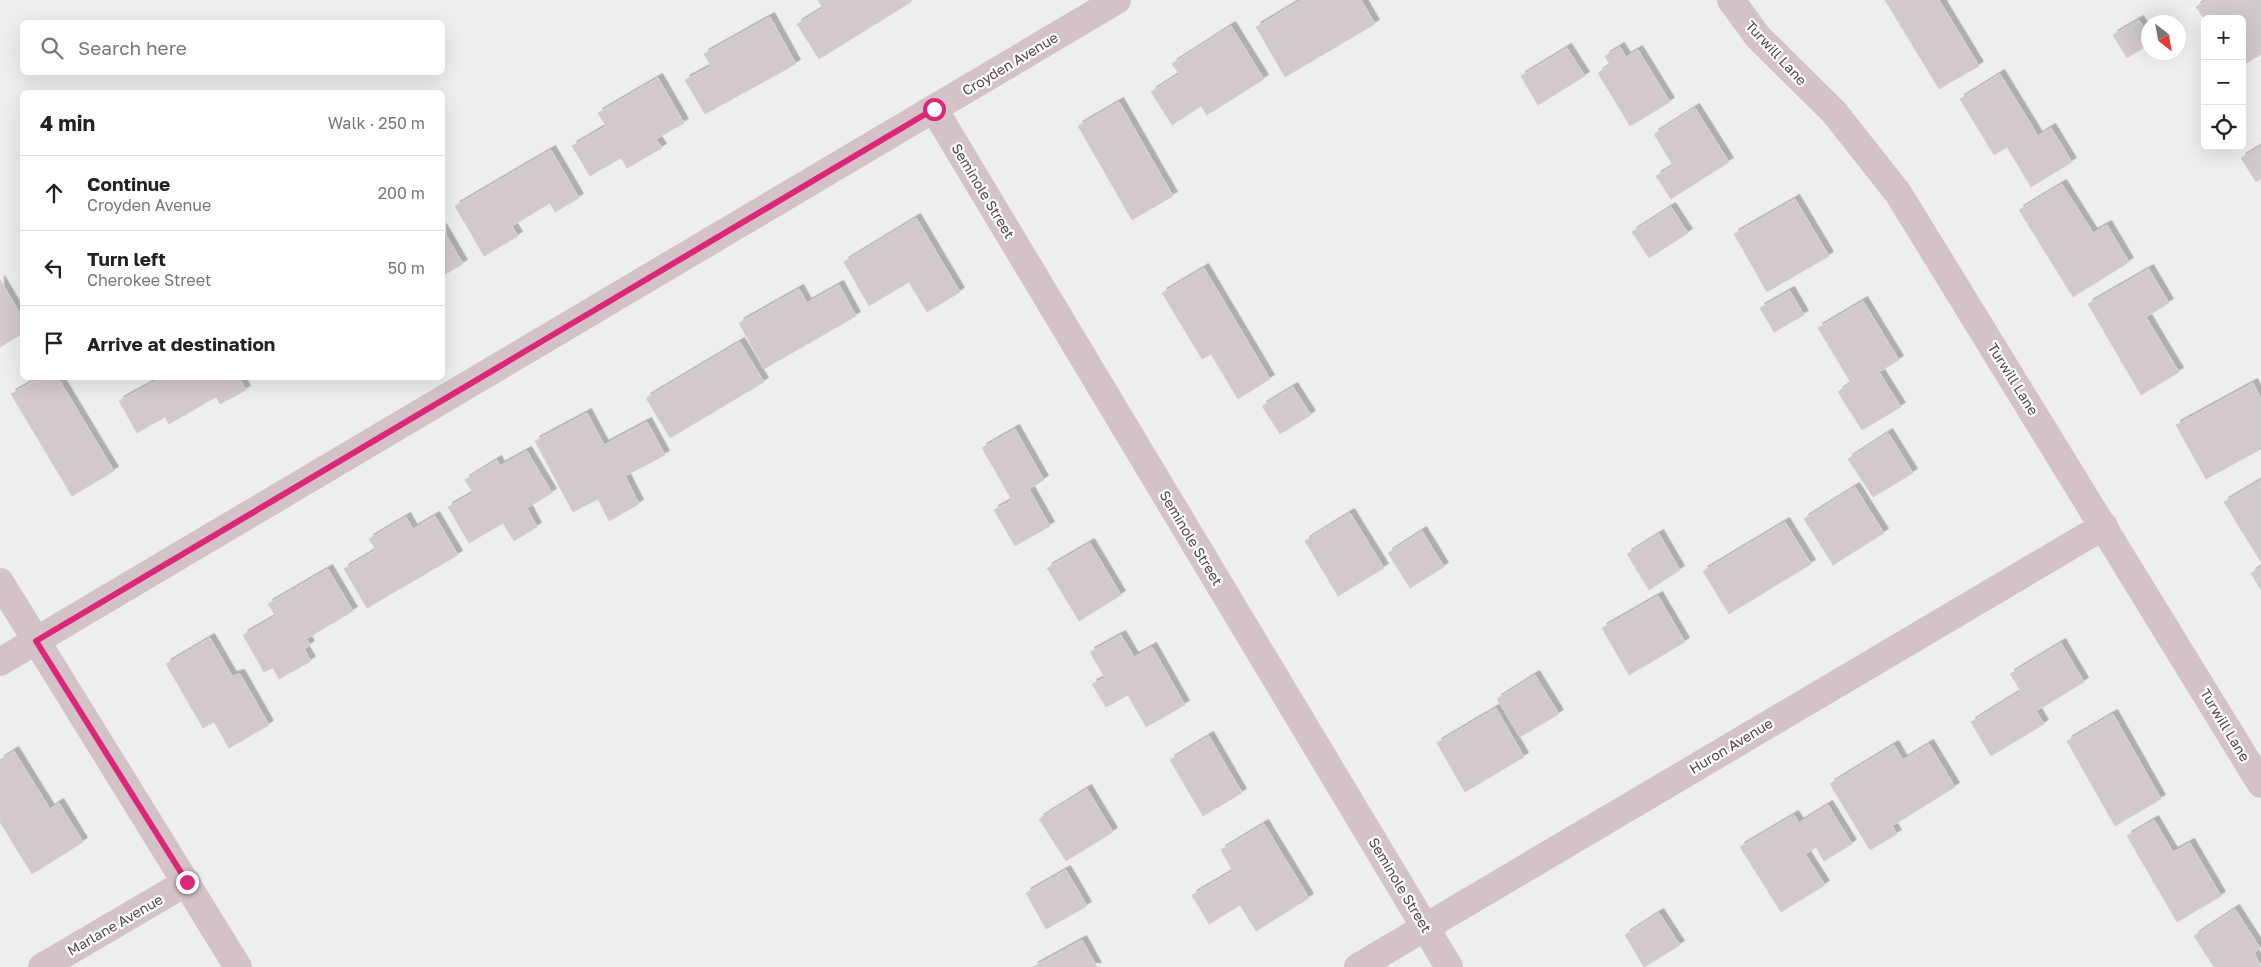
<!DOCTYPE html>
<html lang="en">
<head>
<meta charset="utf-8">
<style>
  :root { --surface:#fff; --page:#f2f2f2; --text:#222; --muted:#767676; --line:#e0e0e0 }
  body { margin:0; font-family:"Golos Text",sans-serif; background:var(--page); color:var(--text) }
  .controls { position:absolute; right:15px; top:15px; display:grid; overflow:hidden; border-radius:8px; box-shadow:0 5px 20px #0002 }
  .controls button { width:45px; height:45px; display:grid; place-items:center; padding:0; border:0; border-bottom:1px solid var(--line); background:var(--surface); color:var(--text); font:25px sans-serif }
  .compass { position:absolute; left:2141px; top:15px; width:45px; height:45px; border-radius:50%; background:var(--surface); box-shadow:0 5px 20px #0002; rotate:149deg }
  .stop { position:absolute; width:15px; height:15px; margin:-11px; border:4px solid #db2777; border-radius:50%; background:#fff }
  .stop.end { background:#db2777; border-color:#fff; box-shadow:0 1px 5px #0008 }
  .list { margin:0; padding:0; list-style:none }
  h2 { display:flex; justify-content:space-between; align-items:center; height:65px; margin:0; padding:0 20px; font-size:21px }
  h2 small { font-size:16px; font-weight:400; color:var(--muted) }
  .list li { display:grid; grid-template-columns:32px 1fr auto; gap:15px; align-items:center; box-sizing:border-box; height:75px; padding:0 20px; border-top:1px solid var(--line) }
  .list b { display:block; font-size:19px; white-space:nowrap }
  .list p { margin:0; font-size:16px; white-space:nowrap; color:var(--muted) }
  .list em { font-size:16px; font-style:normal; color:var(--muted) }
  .icon { flex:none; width:28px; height:28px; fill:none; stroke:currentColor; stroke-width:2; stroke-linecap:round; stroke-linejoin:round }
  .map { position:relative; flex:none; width:2261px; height:967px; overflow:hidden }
  .search { position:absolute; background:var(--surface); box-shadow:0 5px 20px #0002; left:20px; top:20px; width:425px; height:55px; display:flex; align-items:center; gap:12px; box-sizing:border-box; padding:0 18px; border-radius:8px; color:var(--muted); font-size:19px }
  .panel { position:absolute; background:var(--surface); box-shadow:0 5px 20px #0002; left:20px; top:90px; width:425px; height:290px; border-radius:8px }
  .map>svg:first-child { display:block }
</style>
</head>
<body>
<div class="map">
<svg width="2261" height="967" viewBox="0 0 2261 967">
  <defs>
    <filter id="shadow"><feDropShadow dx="4.5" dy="-4.5" stdDeviation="0" flood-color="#0004"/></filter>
  </defs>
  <rect width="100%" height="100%" fill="#ecefed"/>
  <g fill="#d1c9ca" stroke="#d7d0d0" filter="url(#shadow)">
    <path d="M818 0H910L911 2 819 59 797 24 823 8Z"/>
    <path d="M1301 0H1361L1375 24 1285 77 1256 27Z"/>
    <path d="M1885 0H1939L1979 66 1939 89Z"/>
    <path d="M2207 0H2261V54L2242 66V19L2205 20 2196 7Z"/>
    <path d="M770 17 796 64 705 114 685 80 711 66 704 54Z"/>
    <path d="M2139 20 2148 35V45L2127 58 2113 35Z"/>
    <path d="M1231 26 1264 79 1207 115 1201 106 1172 125 1151 92 1179 74 1172 64Z"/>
    <path d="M1620 47 1626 57 1638 50 1670 102 1630 126 1598 73 1610 65 1605 56Z"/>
    <path d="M1567 48 1585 76 1538 105 1521 76Z"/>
    <path d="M2000 74 2038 136 2051 128 2072 162 2031 187 2007 147 1994 155 1960 99Z"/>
    <path d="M658 78 684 123 656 139 662 148 627 168 621 158 590 176 572 146 606 126 598 113Z"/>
    <path d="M1119 102 1173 196 1132 220 1078 126Z"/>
    <path d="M1695 108 1729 162 1671 199 1656 176 1673 166 1654 134Z"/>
    <path d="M2261 146V179L2256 182 2241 158Z"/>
    <path d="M551 150 579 198 555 212 550 203 512 226 518 236 484 256 455 206Z"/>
    <path d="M2062 184 2093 233 2107 225 2129 262 2073 297 2019 210Z"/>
    <path d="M1795 199 1829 256 1767 292 1734 234Z"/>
    <path d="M1671 207 1688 233 1649 258 1632 232Z"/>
    <path d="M916 218 960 292 927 312 909 282 869 306 844 262Z"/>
    <path d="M442 228 463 264 442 276Z"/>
    <path d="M1204 268 1270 379 1238 399 1211 354 1202 359 1162 293Z"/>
    <path d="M2149 269 2169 303 2146 317 2179 372 2141 395 2088 304Z"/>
    <path d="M0 280 22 317V334L0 347Z"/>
    <path d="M839 285 856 316 764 369 739 323 799 289 807 303Z"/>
    <path d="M1790 291 1804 315 1774 332 1760 308Z"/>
    <path d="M1863 301 1899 360 1879 372 1901 407 1862 430 1838 392 1851 383 1818 328Z"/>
    <path d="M740 342 764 382 670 438 646 398Z"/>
    <path d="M39 378H58L114 471 72 496 11 394Z"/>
    <path d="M161 378H239L246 390 220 404 216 397 169 424 165 417 137 433 119 401Z"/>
    <path d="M2253 383 2261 399V449L2206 479 2176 425Z"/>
    <path d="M1293 387 1311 415 1280 434 1262 406Z"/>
    <path d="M587 413 604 445 647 422 665 455 625 476 639 504 609 521 598 499 573 512 535 441Z"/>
    <path d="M1015 429 1044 480 1029 489 1050 526 1015 546 994 510 1012 500 982 448Z"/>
    <path d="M1888 433 1913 473 1873 497 1848 459Z"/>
    <path d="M527 451 552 493 527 508 537 527 514 541 503 523 469 543 448 507 473 493 465 480 497 460 500 466Z"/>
    <path d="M2261 480V562L2224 502Z"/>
    <path d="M1855 487 1884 533 1833 565 1804 519Z"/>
    <path d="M1350 513 1384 568 1338 596 1305 541Z"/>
    <path d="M435 516 458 555 367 608 344 569 376 550 369 539 406 517 413 529Z"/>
    <path d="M1785 522 1811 564 1729 614 1703 571Z"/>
    <path d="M1422 531 1444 567 1410 588 1388 553Z"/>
    <path d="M1659 534 1680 570 1649 590 1627 554Z"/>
    <path d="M1090 543 1121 595 1079 621 1047 568Z"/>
    <path d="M2261 567V590L2251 573Z"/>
    <path d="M328 569 353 611 306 639 310 645 304 649 311 661 279 679 273 668 264 672 243 635 276 616 268 604Z"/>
    <path d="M1658 596 1685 642 1629 675 1602 628Z"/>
    <path d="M1121 635 1134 657 1152 647 1185 705 1146 727 1128 695 1106 707 1092 684 1105 678 1090 652Z"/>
    <path d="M210 638 232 676 240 674 269 725 229 748 214 722 203 728 166 664Z"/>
    <path d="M2061 643 2084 682 2036 711 2044 724 1991 756 1971 722 2021 691 2010 674Z"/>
    <path d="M1535 675 1559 714 1520 737 1497 699Z"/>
    <path d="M1496 708 1524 757 1465 792 1437 743Z"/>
    <path d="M2113 714 2161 799 2115 826 2067 741Z"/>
    <path d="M1209 736 1242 793 1203 816 1170 760Z"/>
    <path d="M1929 744 1955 787 1892 826 1897 834 1870 850 1830 784 1894 745 1903 760Z"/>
    <path d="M14 751 50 809 59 803 83 842 32 874 0 822V760Z"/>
    <path d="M1087 789 1113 832 1066 861 1039 819Z"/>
    <path d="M1828 805 1852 844 1824 861 1816 847 1805 854 1825 885 1781 912 1740 847 1794 815 1799 823Z"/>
    <path d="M2154 820 2173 852 2190 843 2221 896 2177 922 2127 836Z"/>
    <path d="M1264 824 1309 898 1256 931 1240 905 1209 924 1192 895 1233 871 1221 850Z"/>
    <path d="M1066 870 1087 906 1046 929 1026 893Z"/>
    <path d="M2235 909 2260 948 2254 953 2261 967H2214L2194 936Z"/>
    <path d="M1659 913 1680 945 1644 967 1625 935Z"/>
    <path d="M1082 940 1097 967H1033Z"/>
  </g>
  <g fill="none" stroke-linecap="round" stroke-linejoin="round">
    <g stroke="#d3c3c6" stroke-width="28">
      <path d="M1731 0 1758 37 1834 112 1898 193 2261 784"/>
      <path d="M934 109 1449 967"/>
      <path d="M0 582 238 967"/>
      <path d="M0 662 1117 0"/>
      <path d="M42 967 187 882"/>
      <path d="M1358 967 2104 526"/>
    </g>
  </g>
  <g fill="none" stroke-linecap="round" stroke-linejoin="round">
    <path stroke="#db2777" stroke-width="6" d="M187 882 36 641 934 109"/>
  </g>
  <g text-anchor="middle" stroke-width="4.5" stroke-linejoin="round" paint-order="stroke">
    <g font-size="14" fill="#584549" stroke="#fff">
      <text transform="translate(1776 53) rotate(47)" y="5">Turwill Lane</text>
      <text transform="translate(1010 64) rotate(-31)" y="5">Croyden Avenue</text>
      <text transform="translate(983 191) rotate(59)" y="5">Seminole Street</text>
      <text transform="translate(2013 379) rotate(58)" y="5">Turwill Lane</text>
      <text transform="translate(1191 538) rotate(59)" y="5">Seminole Street</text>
      <text transform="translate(2225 725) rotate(59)" y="5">Turwill Lane</text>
      <text transform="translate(1731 746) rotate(-31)" y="5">Huron Avenue</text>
      <text transform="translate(1400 885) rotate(59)" y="5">Seminole Street</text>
      <text transform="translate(115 925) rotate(-30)" y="5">Marlane Avenue</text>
    </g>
  </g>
</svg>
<div class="controls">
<button>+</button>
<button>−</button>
<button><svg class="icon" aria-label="locate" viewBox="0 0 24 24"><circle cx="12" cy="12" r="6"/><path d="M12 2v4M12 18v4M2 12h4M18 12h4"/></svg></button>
</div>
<svg class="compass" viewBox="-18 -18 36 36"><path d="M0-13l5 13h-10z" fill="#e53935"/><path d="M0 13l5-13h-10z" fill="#767676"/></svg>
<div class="stop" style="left:934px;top:109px"></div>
<div class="stop end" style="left:187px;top:882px"></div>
<div class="search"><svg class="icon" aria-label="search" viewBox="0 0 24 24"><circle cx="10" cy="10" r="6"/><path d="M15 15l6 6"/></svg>Search here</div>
<section class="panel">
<h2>4 min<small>Walk · 250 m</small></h2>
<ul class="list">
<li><svg class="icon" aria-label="ahead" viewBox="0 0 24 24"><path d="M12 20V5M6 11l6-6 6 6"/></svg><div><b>Continue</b><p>Croyden Avenue</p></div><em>200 m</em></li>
<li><svg class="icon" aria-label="left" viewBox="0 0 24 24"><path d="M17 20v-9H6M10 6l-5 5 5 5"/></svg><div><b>Turn left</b><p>Cherokee Street</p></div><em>50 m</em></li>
<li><svg class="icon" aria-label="arrive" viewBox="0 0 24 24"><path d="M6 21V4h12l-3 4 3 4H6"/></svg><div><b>Arrive at destination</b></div></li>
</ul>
</section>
</div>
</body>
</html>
